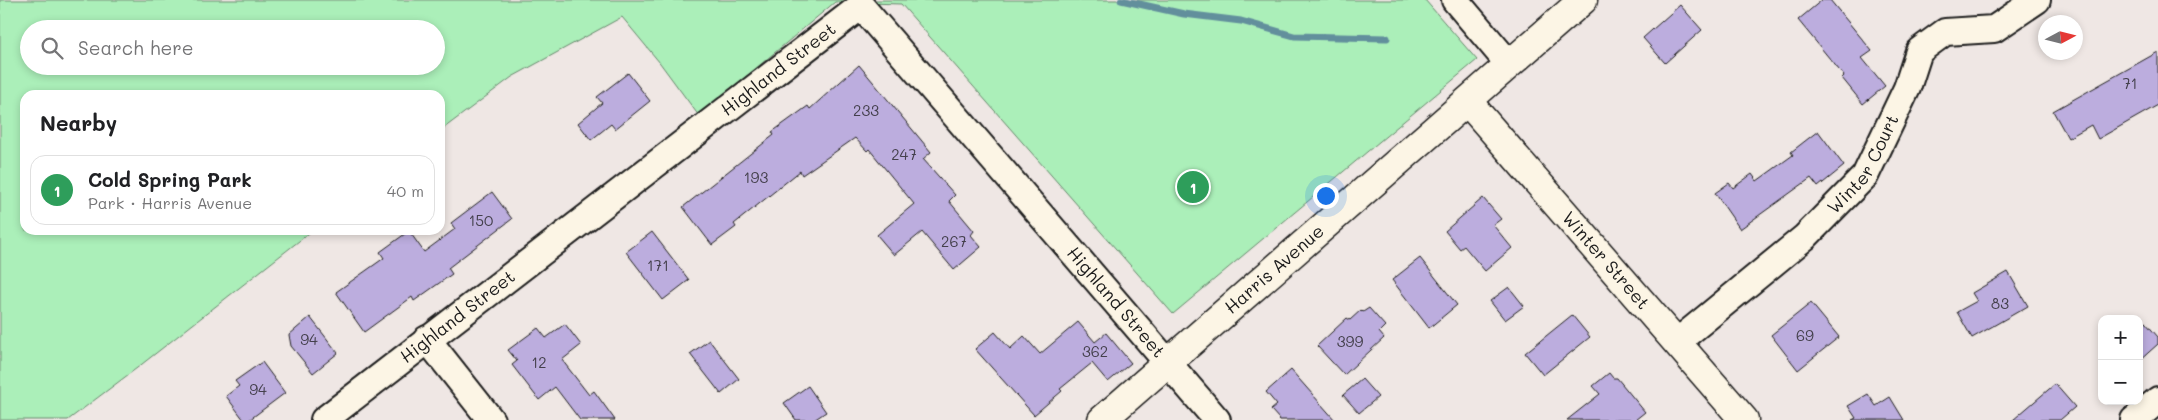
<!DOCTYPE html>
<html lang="en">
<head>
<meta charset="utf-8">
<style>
  :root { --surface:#fff; --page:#f2f2f2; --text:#202124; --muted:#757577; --line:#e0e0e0; --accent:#0b8043 }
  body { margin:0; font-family:Mali,sans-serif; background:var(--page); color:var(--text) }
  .controls { position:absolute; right:15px; bottom:15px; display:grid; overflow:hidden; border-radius:10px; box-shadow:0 2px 8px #0003 }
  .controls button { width:45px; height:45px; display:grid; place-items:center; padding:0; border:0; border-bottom:1px solid var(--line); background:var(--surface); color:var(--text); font:25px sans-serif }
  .compass { position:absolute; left:2038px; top:15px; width:45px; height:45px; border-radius:50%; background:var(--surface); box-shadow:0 2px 8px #0003; rotate:83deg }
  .you { position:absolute; left:1325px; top:195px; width:18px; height:18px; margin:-12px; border:4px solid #fff; border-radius:50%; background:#1a73e8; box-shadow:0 0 0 8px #1a73e833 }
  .badge { display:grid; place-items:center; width:32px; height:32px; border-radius:50%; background:var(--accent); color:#fff; font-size:16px; font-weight:700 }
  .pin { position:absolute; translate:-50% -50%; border:2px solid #fff; box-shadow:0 1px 5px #0006 }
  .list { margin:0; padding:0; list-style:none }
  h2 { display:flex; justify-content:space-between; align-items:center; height:65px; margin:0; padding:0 20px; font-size:21px }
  h2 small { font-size:16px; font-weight:400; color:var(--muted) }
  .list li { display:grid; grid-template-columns:32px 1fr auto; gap:15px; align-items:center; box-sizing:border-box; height:70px; margin:0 10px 10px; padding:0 10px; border:1px solid var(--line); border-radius:15px }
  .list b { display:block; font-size:19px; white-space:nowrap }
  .list p { margin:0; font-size:16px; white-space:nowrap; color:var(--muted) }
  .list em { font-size:16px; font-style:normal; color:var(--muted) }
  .icon { flex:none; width:28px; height:28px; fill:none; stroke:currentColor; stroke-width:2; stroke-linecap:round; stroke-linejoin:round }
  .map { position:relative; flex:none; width:2158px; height:420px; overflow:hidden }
  .search { position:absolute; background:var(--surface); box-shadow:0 2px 8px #0003; left:20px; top:20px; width:425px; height:55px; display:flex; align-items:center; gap:12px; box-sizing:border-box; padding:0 18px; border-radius:28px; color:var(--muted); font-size:19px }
  .panel { position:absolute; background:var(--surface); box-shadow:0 2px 8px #0003; left:20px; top:90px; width:425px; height:145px; border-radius:15px }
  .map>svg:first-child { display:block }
</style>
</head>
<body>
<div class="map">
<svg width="2158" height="420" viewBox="0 0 2158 420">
  <rect width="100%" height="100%" fill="#efe7e4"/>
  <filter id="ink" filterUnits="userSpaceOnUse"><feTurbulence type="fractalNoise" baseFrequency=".02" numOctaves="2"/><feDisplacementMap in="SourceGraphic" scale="10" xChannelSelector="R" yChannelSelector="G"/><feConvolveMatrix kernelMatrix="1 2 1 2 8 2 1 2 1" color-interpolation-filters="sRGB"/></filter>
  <g filter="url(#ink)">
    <path fill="#abefb9" stroke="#64866a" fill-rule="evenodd" d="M0 0H1425L1477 60 1173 314 901 4 835 2 699 116 660 63 622 17 512 77 440 131V95H25V230H313L137 368 68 420H0ZM29 29H436V66H29Z"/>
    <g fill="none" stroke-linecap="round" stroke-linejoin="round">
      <path stroke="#628f9c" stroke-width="7" d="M1121 0 1184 14 1241 21 1294 36 1387 38"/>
    </g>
    <g fill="#bcadde" stroke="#1c1c1c">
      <path d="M1822 0H1830L1872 51 1862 58 1885 86 1863 104 1842 78 1844 76 1798 20Z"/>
      <path d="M1680 5 1702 30 1665 63 1643 38Z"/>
      <path d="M2158 52V105L2098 139 2091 125 2068 138 2053 111Z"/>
      <path d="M859 65 931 152 923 159 955 195 949 201 974 231 971 235 981 247 954 270 922 232 894 255 877 235 914 204 869 149 867 151 855 138 802 175 800 171 734 224 736 227 712 245 683 207 774 135 772 132 808 106 810 109Z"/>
      <path d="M628 73 650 101 615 129 611 124 591 140 578 123 602 103 597 97Z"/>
      <path d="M1818 131 1844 166 1818 187 1811 178 1740 229 1715 193 1729 183 1733 188 1752 174 1757 181 1793 155 1791 152Z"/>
      <path d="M492 192 512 219 448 268 452 274 414 301 412 297 364 332 336 292 384 258 380 252 409 231 424 252 455 229 451 223Z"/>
      <path d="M1483 198 1501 219 1493 225 1512 248 1485 271 1464 246 1460 249 1445 231Z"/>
      <path d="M652 232 689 280 663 300 626 252Z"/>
      <path d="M1420 258 1457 305 1429 328 1392 280Z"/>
      <path d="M2008 272 2028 306 1972 338 1957 312 1977 301 1972 293Z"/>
      <path d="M1509 287 1524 306 1505 320 1490 301Z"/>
      <path d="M1811 303 1839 337 1798 370 1771 335Z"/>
      <path d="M1369 308 1385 326 1379 332 1384 338 1344 375 1317 346 1347 318 1350 320 1361 310 1363 312Z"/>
      <path d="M1572 315 1590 337 1543 375 1525 353Z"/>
      <path d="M2139 315 2158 337V344L2139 361Z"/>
      <path d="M310 317 338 353 313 373 291 346 289 335Z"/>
      <path d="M1078 322 1095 342 1106 333 1131 363 1108 382 1092 363 1060 389 1062 391 1034 415 975 349 995 332 1010 349 1024 336 1040 354Z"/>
      <path d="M565 324 581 345 562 360 589 395 594 391 615 420H580L555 387 539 400 512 365 517 361 508 350 538 328 546 338Z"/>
      <path d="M709 340 739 379 721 394 690 354Z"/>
      <path d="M262 362 285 393 249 420H244L226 396 239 386 235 381Z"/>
      <path d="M1291 370 1335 420H1280L1271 410 1277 405 1266 392Z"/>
      <path d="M1609 373 1613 378H1617L1645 412 1635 420H1567L1600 394 1593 386Z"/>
      <path d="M1362 379 1378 397 1359 413 1343 395Z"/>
      <path d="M2055 384 2075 407 2060 420H2013Z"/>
      <path d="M808 386 826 412 814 420H796L784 403Z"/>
      <path d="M1868 394 1876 406 1890 397 1904 420H1852L1856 418 1848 406Z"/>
    </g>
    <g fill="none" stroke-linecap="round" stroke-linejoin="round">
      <defs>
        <g id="minor">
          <path d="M1455 0 1509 64"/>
          <path d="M427 339 491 420"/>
          <path id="s1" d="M1677 342 1805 237 1865 176 1907 88 1919 51 1945 32 1994 29 2037 0"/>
          <path id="s2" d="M324 420 861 6 1217 420"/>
          <path d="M2134 420 2158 400"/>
        </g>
        <g id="secondary">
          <path id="s3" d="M1468 102 1744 420"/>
          <path id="s4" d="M1102 420 1583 0"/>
        </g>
      </defs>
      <use href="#minor" stroke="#1c1c1c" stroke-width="30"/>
      <use href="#secondary" stroke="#1c1c1c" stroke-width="31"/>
      <use href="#minor" stroke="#fcf5e5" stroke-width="26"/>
      <use href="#secondary" stroke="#fcf5e5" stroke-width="28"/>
    </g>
  </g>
  <g text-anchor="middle" stroke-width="4" stroke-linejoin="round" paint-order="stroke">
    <g font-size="15" fill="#44404c">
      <text x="2130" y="89">71</text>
      <text x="866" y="116">233</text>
      <text x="904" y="160">247</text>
      <text x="756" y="183">193</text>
      <text x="481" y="226">150</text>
      <text x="954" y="247">267</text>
      <text x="658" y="271">171</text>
      <text x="2000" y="309">83</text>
      <text x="1805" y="341">69</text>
      <text x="309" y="345">94</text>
      <text x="1350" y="347">399</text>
      <text x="1095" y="357">362</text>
      <text x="539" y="368">12</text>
      <text x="258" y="395">94</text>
    </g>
    <g font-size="18" fill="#1c1c1c" stroke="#fcf5e5">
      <text dy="6" stroke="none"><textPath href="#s2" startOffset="574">Highland Street</textPath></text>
      <text dy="6" stroke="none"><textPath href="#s1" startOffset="260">Winter Court</textPath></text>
      <text dy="6" stroke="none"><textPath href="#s3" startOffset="210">Winter Street</textPath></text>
      <text dy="6" stroke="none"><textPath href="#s4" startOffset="229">Harris Avenue</textPath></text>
      <text dy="6" stroke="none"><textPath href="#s2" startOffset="1069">Highland Street</textPath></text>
      <text dy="6" stroke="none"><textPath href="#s2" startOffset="169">Highland Street</textPath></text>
    </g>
  </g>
</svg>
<div class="controls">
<button>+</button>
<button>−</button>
</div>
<svg class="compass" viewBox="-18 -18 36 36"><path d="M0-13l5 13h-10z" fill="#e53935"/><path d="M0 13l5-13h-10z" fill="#757577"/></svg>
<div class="you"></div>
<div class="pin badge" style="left:1193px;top:187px;background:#2e9e5b">1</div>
<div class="search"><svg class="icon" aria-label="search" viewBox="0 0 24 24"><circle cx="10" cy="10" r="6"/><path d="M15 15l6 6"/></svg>Search here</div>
<section class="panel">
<h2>Nearby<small></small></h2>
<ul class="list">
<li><span class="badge" style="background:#2e9e5b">1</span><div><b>Cold Spring Park</b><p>Park · Harris Avenue</p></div><em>40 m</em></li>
</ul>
</section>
</div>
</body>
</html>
